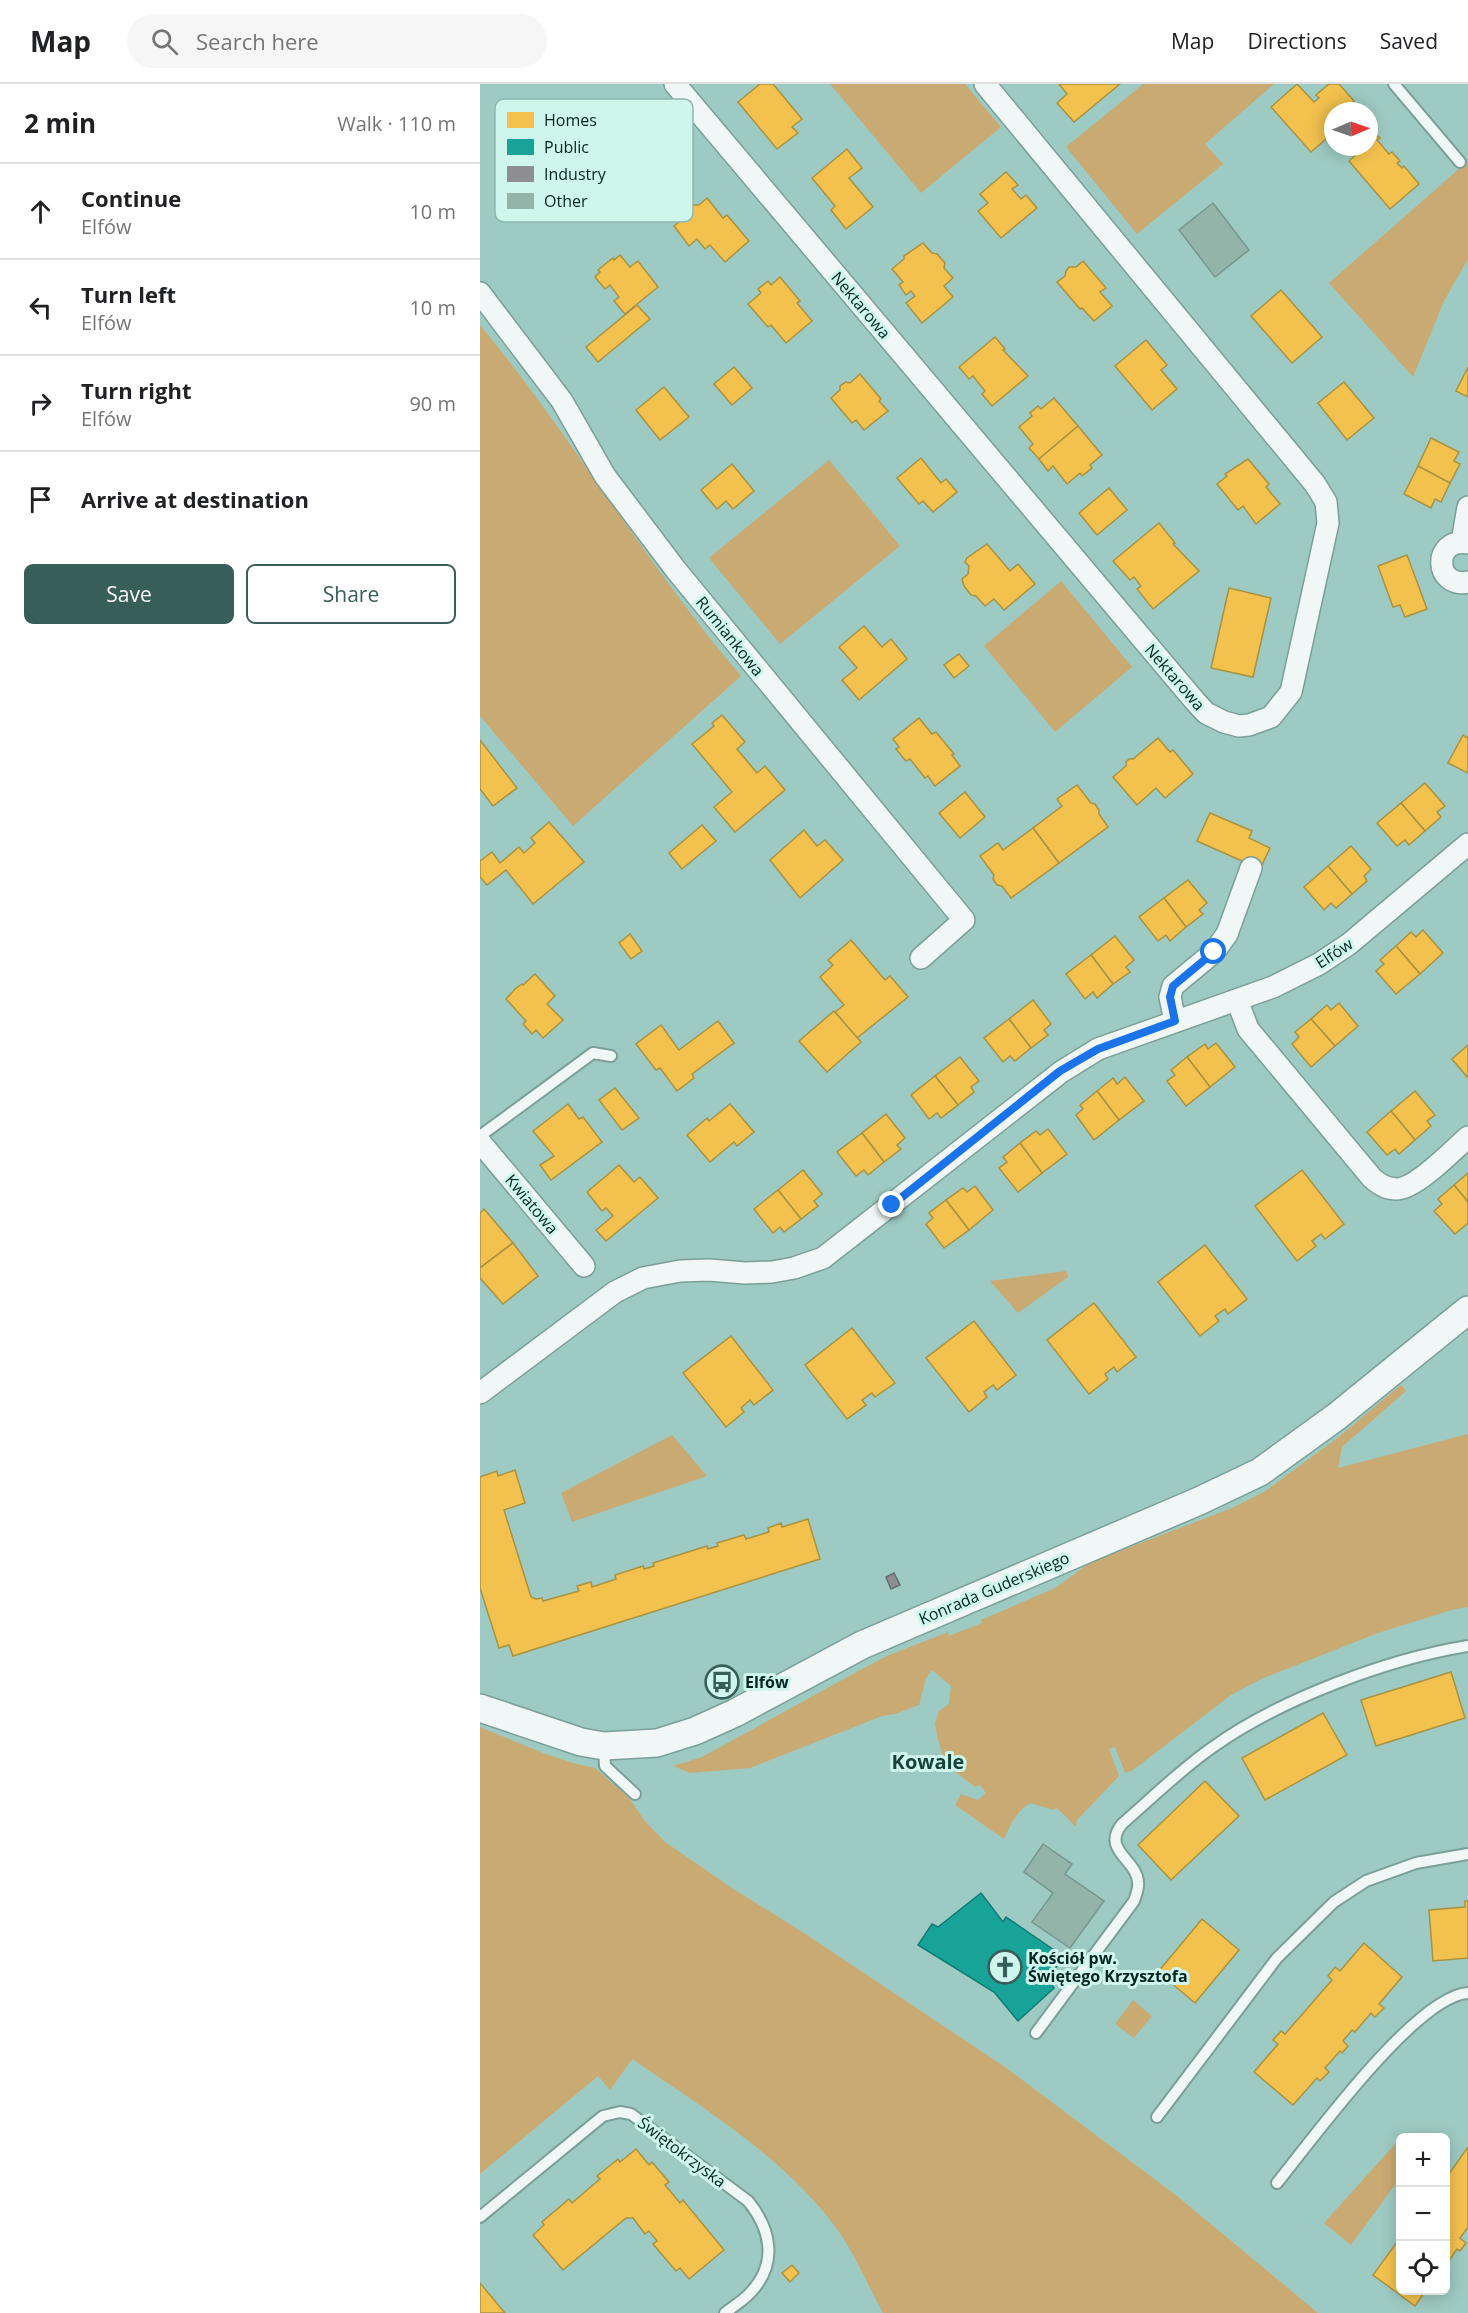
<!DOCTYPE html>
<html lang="en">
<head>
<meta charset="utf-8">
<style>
  :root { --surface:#fff; --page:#f6f6f6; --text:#202124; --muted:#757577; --line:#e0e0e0; --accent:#375e58 }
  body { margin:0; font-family:"Open Sans",sans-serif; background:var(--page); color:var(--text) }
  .controls { position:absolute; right:18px; bottom:18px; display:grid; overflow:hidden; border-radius:9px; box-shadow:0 3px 15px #0003 }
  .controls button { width:54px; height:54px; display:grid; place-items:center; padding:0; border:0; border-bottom:2px solid var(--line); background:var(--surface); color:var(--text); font:30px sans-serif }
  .compass { position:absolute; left:844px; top:18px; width:54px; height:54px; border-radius:50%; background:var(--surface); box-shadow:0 3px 15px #0003; rotate:88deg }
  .stop { position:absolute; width:18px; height:18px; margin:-14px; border:4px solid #1a73e8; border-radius:50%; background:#fff }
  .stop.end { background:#1a73e8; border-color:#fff; box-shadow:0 2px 6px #0008 }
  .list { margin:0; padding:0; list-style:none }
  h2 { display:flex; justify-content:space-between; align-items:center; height:78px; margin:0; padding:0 24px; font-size:26px }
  h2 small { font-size:20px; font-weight:400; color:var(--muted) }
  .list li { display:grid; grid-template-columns:39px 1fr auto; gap:18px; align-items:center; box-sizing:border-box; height:96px; padding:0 24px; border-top:2px solid var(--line) }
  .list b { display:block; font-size:22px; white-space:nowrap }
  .list p { margin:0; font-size:20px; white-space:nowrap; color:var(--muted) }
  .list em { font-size:20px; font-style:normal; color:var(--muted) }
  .actions { display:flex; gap:12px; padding:18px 24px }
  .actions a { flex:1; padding:14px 0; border:2px solid var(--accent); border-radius:9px; text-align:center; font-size:21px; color:var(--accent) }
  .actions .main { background:var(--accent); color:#fff }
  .icon { flex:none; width:33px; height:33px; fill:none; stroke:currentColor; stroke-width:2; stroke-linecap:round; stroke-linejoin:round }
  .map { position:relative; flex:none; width:988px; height:2229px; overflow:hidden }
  header { display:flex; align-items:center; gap:36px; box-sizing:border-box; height:84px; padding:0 30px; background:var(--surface); border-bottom:2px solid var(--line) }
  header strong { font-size:28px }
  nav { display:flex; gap:33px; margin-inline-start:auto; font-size:21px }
  .search { width:420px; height:54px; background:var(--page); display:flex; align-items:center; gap:15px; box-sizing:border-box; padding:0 21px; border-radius:33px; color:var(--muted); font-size:22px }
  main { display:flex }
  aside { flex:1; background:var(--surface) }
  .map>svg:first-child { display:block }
</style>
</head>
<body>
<header>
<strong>Map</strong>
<div class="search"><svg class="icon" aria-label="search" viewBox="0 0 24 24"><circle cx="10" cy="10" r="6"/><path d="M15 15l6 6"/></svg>Search here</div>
<nav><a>Map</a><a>Directions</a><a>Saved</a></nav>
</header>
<main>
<aside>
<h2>2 min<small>Walk · 110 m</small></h2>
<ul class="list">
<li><svg class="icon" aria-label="ahead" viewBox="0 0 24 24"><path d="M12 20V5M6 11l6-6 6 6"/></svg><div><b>Continue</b><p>Elfów</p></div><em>10 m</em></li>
<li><svg class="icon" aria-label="left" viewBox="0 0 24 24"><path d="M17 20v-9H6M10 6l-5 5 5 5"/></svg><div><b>Turn left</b><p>Elfów</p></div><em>10 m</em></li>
<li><svg class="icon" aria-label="right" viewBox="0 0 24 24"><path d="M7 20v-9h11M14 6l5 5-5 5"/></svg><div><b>Turn right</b><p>Elfów</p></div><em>90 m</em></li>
<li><svg class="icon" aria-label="arrive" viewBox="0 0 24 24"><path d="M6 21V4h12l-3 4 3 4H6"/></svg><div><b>Arrive at destination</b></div></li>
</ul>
<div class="actions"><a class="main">Save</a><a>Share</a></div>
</aside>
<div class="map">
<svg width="988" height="2229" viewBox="0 0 988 2229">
  <rect width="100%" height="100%" fill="#9dcac2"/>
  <g fill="#caaa73">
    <path d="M350 0H485L521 43 441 109Z"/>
    <path d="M663 0H794L725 60 743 80 657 150 586 63Z"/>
    <path d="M988 77V175L964 217 933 293 849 199Z"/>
    <path d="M0 241C93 353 166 481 261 592L93 742 0 632Z"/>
    <path d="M349 376 420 462 300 560 229 474Z"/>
    <path d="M581 497 652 583 575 648 504 562Z"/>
    <path d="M586 1187 588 1193 538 1229 510 1197Z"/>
    <path d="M921 1301 926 1307 862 1363 858 1384 988 1350V1523L975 1525 898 1549 781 1595 751 1611 653 1686 645 1689 635 1663 629 1665 639 1692 597 1736 596 1743 577 1724 573 1726 551 1719C537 1726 530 1741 524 1755L475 1721 481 1710 498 1716 506 1709 500 1701 495 1703 466 1681 458 1656 455 1640 459 1627 469 1620 471 1602 452 1586 446 1594 439 1621 415 1630 402 1632 270 1684 210 1689 193 1682 222 1673 382 1585 407 1572 468 1548 469 1552 502 1539 501 1536 575 1504 611 1478 752 1424 784 1408 856 1355Z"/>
    <path d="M192 1351 227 1392 92 1438 81 1409Z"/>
    <path d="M0 1643 63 1669 93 1679 115 1684 149 1714 164 1736 185 1758 255 1806 324 1849 525 1983 697 2112 838 2229H403C389 2203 376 2173 359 2148 309 2077 224 2024 152 1975L130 2006 118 1992 0 2090Z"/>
    <path d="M653 1916 672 1932 654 1954 635 1940Z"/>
    <path d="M925 2049 930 2053 920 2054V2094L871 2161 844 2139Z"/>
  </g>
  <g fill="#f2c14e" stroke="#a99240" stroke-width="1.5">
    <path d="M280 0H293L322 35 312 43 318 49 297 65 258 18Z"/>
    <path d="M579 0H640L594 38 577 19 587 10Z"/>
    <path d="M817 0 834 18 839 14 836 11 849 0H859L874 17 863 27H853V36L851 37 853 49 831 68 791 23Z"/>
    <path d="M898 52 900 54 897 56 909 70 912 68 920 77 917 79 922 84 924 82 939 100 910 125 869 77 885 63H889V60Z"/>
    <path d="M367 65 382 84 369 94 393 123 366 145 351 126 355 122 332 94Z"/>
    <path d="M526 88 538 101 532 105 541 115 546 111 557 124 521 154 498 127 508 119 500 110Z"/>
    <path d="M227 114 243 134 247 131 269 157 245 178 230 161 225 165 217 155 209 162 194 142 207 131V126L214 121H219Z"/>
    <path d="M443 159 452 169 457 170 465 179 464 184 473 194 464 202 473 213 442 239 426 219 435 212 431 207 426 211 419 201 423 198 412 185 424 175V172Z"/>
    <path d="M140 171 150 183 158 177 178 203 145 230 134 217 139 213 130 201 125 205 115 193 120 188 118 186 133 174 134 176Z"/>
    <path d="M603 177 626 204 620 208 632 222 614 237 602 224 600 225 577 198 585 192 586 187 589 183H596Z"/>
    <path d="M300 193 320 217 317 219 332 237 306 259 291 241 288 243 268 220 281 209 278 205 288 197 291 201Z"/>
    <path d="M801 206 842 253 812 279 771 232Z"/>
    <path d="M157 221 170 235 118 278 106 263Z"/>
    <path d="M515 253 525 265 523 266 548 292 512 322 502 310 505 307 493 292 489 295 479 283Z"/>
    <path d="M666 256 687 281 681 286 697 305 672 326 635 282Z"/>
    <path d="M254 283 272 304 252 321 234 300Z"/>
    <path d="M988 283V313L976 307Z"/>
    <path d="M380 290 401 315 399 317 408 327 384 346 376 336 372 339 351 314 360 306V302L366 298 370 299Z"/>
    <path d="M864 298 894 334 867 356 838 319Z"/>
    <path d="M184 303 209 333 180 356 156 326Z"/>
    <path d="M574 314 598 342 559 375 549 364 553 360 539 343 552 332 550 329 558 322 561 325Z"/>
    <path d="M598 342 622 371 610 381 612 384 602 392 600 389 587 400 573 382 568 387 559 375Z"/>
    <path d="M951 354 979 368 974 377 980 380 970 399 938 382Z"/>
    <path d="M441 374 461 399 466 395 477 408 453 428 443 417 439 420 417 394Z"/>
    <path d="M768 375 789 400 786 403 800 420 776 440 763 422 758 426 737 400 747 392 745 390Z"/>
    <path d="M252 380 274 407 253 425 246 417 237 425 221 406Z"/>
    <path d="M938 382 970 399 961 418 955 415 951 424 924 410Z"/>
    <path d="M629 404 647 426 617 451 599 429Z"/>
    <path d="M679 439 695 459 693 460 719 487 673 525 657 505 661 502 654 493 650 496 633 477Z"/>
    <path d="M507 460 530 487 538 480 555 500 524 526 514 515 505 522 496 512 491 511 484 502 482 495 488 490 489 482 485 478 487 474Z"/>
    <path d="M927 471 947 525 925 533 920 521 913 523 898 482Z"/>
    <path d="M749 504 791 514 773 593 731 584Z"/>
    <path d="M384 542 402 563 411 555 427 575 379 616 362 596 377 584 359 563Z"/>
    <path d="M479 570 489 582 474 594 464 581Z"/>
    <path d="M242 631 265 658 257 665 277 689 285 682 305 706 255 748 234 723 252 708 212 660 234 642 232 639Z"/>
    <path d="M439 634 452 650 456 648 474 670 472 671 480 682 455 702 448 692 445 694 430 675 426 677 416 665 419 663 413 655Z"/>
    <path d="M983 651 988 654V689L968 679Z"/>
    <path d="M678 654 690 668 693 666 713 690 685 714 676 704 657 721 633 693 646 682V678L649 675H653Z"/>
    <path d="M0 656 37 704 13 722 0 705Z"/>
    <path d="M945 699 965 722 957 728 961 733 945 747 921 719Z"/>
    <path d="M597 701 611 719 615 720 619 726V730L628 743 579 779 553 744 582 722 577 715Z"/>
    <path d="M485 708 505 733 480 754 459 729Z"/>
    <path d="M921 719 945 747 929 761 925 756 917 762 897 739Z"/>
    <path d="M730 729 772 747 769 754 790 764 780 785 717 757Z"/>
    <path d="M69 738 104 778 53 820 26 786 7 801 0 793V777L12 768 20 779 39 763 44 769 55 759 51 754Z"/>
    <path d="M222 741 236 757 202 785 189 769Z"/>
    <path d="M553 744 579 779 531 814 522 802 517 801 513 795 514 791 500 772 518 759 523 766Z"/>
    <path d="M324 746 337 762 345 756 363 776 320 814 290 776Z"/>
    <path d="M871 762 891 785 884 792 887 797 872 810 848 782Z"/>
    <path d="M848 782 872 810 856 824 851 819 844 826 824 803Z"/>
    <path d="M708 796 727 819 719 826 723 830 706 843 684 814Z"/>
    <path d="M684 814 706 843 690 857 686 851 678 857 659 833Z"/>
    <path d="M943 846 963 869 940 890 916 862 931 848 936 853Z"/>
    <path d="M150 850 162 867 151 875 139 859Z"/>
    <path d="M635 852 654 876 646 883 650 888 633 900 611 871Z"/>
    <path d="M371 856 405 896 410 892 428 913 377 954 355 928 364 921 340 893 353 881 348 876Z"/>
    <path d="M916 862 940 890 916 910 896 887 904 880 900 876Z"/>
    <path d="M611 871 633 900 617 914 613 908 605 915 586 890Z"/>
    <path d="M55 890 75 912 67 920 83 936 63 954 56 946 52 950 43 940 46 937 26 915 35 905 42 900 43 901Z"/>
    <path d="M553 916 571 940 564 946 568 951 551 964 529 935Z"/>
    <path d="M859 919 878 942 855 962 831 935 847 921 851 926Z"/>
    <path d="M354 927 381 958 347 988 319 957Z"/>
    <path d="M529 935 551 964 535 977 530 972 523 978 504 954Z"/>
    <path d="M831 935 855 962 831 983 812 960 819 953 815 948Z"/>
    <path d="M238 937 254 959 212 990 214 994 197 1007 180 984 176 986 156 960 181 941 199 966Z"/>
    <path d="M736 959 755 983 730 1003 707 973 725 960 728 965Z"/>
    <path d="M988 961V994L972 975Z"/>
    <path d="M480 973 499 997 491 1003 494 1008 478 1021 455 992Z"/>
    <path d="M707 973 730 1003 706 1022 687 997 695 991 691 986Z"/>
    <path d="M455 992 478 1021 461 1034 457 1029 449 1035 431 1011Z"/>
    <path d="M645 993 664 1017 639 1036 617 1007 633 994 637 1000Z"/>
    <path d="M135 1004 159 1034 142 1046 119 1016Z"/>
    <path d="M617 1007 639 1036 614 1056 596 1031 603 1025 600 1021Z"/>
    <path d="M935 1007 955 1031 947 1037 951 1042 935 1056 911 1027Z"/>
    <path d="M88 1020 99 1035 103 1033 122 1058 71 1096 60 1081 74 1072 53 1047Z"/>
    <path d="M250 1020 274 1048 257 1062 254 1058 230 1078 207 1051 227 1034 229 1037Z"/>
    <path d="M911 1027 935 1056 919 1070 915 1065 907 1071 887 1048Z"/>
    <path d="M406 1030 425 1054 417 1061 421 1065 404 1078 382 1049Z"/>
    <path d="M568 1045 587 1070 562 1089 540 1059 556 1047 560 1051Z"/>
    <path d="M382 1049 404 1078 388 1091 384 1086 376 1092 357 1068Z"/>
    <path d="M540 1059 562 1089 538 1108 519 1084 527 1078 523 1073Z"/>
    <path d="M139 1081 154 1098 160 1093 178 1114 126 1157 116 1146 133 1132 126 1124 122 1127 107 1108Z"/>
    <path d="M323 1086 342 1110 334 1117 338 1122 321 1135 298 1106Z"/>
    <path d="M822 1086 864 1140 845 1155 841 1150 832 1157 836 1162 817 1177 775 1122Z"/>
    <path d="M988 1089V1118L974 1101Z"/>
    <path d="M974 1101 988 1118V1139L975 1150 954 1127 962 1120 958 1115Z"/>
    <path d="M495 1102 513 1126 489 1146 466 1116 483 1104 487 1108Z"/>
    <path d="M298 1106 321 1135 304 1148 300 1143 293 1149 274 1125Z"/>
    <path d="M466 1116 489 1146 464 1164 446 1140 453 1134 449 1129Z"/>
    <path d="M4 1125 33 1159 0 1184V1129Z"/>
    <path d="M33 1159 58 1192 23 1220 0 1194V1184Z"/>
    <path d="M725 1161 767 1215 748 1230 745 1225 735 1232 739 1237 720 1252 678 1198Z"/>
    <path d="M614 1219 656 1273 637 1288 634 1283 625 1290 628 1295 609 1310 567 1256Z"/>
    <path d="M494 1237 536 1291 517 1306 513 1301 504 1308 507 1313 489 1328 446 1274Z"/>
    <path d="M372 1244 415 1299 395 1313 392 1309 382 1316 386 1321 367 1335 325 1281Z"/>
    <path d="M251 1252 293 1306 274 1321 270 1316 261 1324 264 1328 246 1343 203 1289Z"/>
    <path d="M35 1386 45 1419 24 1426 51 1513 56 1515 62 1514 63 1517 99 1507 97 1502 111 1498 112 1503 136 1495 135 1491 163 1482 164 1485 174 1482 173 1479 227 1462 228 1465 238 1462 237 1459 264 1451 266 1455 289 1448 288 1444 301 1439 302 1443 328 1435 340 1475 33 1572 29 1561 19 1564 0 1504V1393L17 1387 18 1392Z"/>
    <path d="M971 1588 985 1634 896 1662 881 1616Z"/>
    <path d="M843 1629 867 1671 785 1716 762 1674Z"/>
    <path d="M725 1697 759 1732 691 1796 658 1761Z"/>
    <path d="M985 1817H988V1874L953 1877 949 1826 985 1823Z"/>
    <path d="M722 1835 759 1866 715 1919 678 1888Z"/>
    <path d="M884 1859 922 1893 899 1920 904 1924 895 1933 891 1929 875 1948 872 1946 863 1957 868 1962 862 1969 860 1967 845 1984 849 1988 840 1997 837 1994 813 2021 774 1988 798 1960 793 1956 801 1947 805 1950 852 1896 848 1892 855 1883 860 1887Z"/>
    <path d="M988 2063V2143L980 2154 986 2159 980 2167 977 2165 966 2181V2094Z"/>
    <path d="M156 2065 169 2081 172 2078 189 2098 185 2101 200 2119 203 2116 244 2166 209 2195 200 2184 196 2187 173 2160 177 2157 169 2147 165 2150 153 2134H146L83 2186 53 2151 64 2141 62 2138 89 2115 92 2119 120 2095 117 2092 138 2075 140 2078Z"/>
    <path d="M920 2154V2206H946L935 2222 893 2191Z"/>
    <path d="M312 2181 319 2189 310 2198 302 2189Z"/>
    <path d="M0 2199 25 2229H0Z"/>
  </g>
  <path fill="#17a398" stroke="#107d74" stroke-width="1.5" d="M501 1809 523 1838 526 1833 584 1873 568 1894 574 1904 538 1937 514 1908 438 1861 452 1840 458 1843Z"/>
  <path fill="#8d8d92" stroke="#636e70" stroke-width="1.5" d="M414 1489 420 1501 411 1505 406 1493Z"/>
  <g fill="#92b4a9" stroke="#76978d" stroke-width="1.5">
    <path d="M733 119 769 166 735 193 699 146Z"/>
    <path d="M563 1760 592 1780 585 1790 624 1817 590 1864 552 1838 573 1809 544 1788Z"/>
  </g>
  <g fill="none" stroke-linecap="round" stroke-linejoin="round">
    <defs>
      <g id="service">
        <path d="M914 0 980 78"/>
        <path d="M0 1052 113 969 131 972"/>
        <path d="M124 1664 125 1682 155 1710"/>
        <path d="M556 1949 654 1817C656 1811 659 1804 658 1798 657 1776 621 1766 642 1740 672 1714 701 1685 733 1663 800 1615 908 1575 988 1562"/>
        <path d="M677 2033 797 1874 854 1818 886 1797 936 1779 988 1770"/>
        <path d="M797 2099C832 2056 936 1912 988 1909"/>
        <path d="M0 2133 123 2032 140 2028 151 2030 268 2117C291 2145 298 2179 271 2208 264 2216 254 2222 245 2229"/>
      </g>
      <g id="minor">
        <path d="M195 0 714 616 726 629 744 638 759 642 769 641 791 633 811 608 848 439 846 418 835 400 505 0"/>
        <path d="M0 209 82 317 125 392 196 486 484 836 441 874"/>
        <path d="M982 458 988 423"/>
        <path d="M988 459C952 453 954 505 988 498"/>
        <path d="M757 916 768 945 892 1094C899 1100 906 1105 917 1105 937 1104 972 1067 988 1053"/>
        <path d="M695 937 690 913 693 902 734 868 747 850 771 784"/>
        <path d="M0 1058 104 1182"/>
        <path d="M0 1309 135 1208 163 1194 200 1187 229 1186 265 1189 292 1188 314 1184 343 1174 581 988 618 965 793 903 839 880 869 860 988 760"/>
      </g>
      <path id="tertiary" d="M0 1624 101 1658 124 1662 177 1659 215 1647 255 1629 382 1561 719 1417 780 1388 856 1333 988 1226"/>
    </defs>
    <use href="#service" stroke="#7a9f99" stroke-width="14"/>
    <use href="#minor" stroke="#7a9f99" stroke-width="24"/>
    <use href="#tertiary" stroke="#7a9f99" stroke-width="30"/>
    <use href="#service" stroke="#f0f7f6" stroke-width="10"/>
    <use href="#minor" stroke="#f0f7f6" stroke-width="21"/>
    <use href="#tertiary" stroke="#f0f7f6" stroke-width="27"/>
  </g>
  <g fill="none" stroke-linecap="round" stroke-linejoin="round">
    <path stroke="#1a73e8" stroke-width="8" d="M412 1121 580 987 618 965 695 937 690 913 693 902 734 868"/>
  </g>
  <defs>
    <symbol id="bus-ring" viewBox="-11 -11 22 22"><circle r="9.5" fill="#cef6ed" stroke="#375e58" stroke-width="1.5"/><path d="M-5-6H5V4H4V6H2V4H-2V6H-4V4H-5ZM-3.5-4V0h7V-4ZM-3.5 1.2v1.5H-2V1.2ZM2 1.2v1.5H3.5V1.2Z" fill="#375e58"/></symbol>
    <symbol id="church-ring" viewBox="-11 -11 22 22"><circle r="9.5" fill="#cef6ed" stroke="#375e58" stroke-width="1.5"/><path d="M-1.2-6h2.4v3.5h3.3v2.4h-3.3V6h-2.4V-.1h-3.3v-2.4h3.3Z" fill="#375e58"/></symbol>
  </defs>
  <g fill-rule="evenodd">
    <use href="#bus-ring" x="223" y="1579" width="38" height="38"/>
    <use href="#church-ring" x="506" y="1864" width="38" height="38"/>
  </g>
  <g text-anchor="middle" stroke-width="6" stroke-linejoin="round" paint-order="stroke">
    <g font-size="16" fill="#00241f" stroke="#cef6ed">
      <text transform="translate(381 221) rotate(50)" y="6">Nektarowa</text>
      <text transform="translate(250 552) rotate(51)" y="6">Rumiankowa</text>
      <text transform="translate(695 593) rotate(49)" y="6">Nektarowa</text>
      <text transform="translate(854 869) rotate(-33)" y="6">Elfów</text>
      <text transform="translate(52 1120) rotate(50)" y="6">Kwiatowa</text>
      <text transform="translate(514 1504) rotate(-23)" y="6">Konrada Guderskiego</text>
      <text transform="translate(202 2068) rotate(37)" y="6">Świętokrzyska</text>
    </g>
    <g font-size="16" font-weight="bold" fill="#00241f" stroke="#cef6ed" text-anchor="start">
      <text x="265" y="1604">Elfów</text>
      <text x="548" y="1880">Kościół pw.<tspan x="548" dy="18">Świętego Krzysztofa</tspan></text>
    </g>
    <g font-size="20" font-weight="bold" fill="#16443d" stroke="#cef6ed">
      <text x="448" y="1685">Kowale</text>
    </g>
  </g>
  <rect x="15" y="15" width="198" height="123" rx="9" fill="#cef6ed" stroke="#90b7af" stroke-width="1.5"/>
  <rect x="27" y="28" width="27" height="16" fill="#f2c14e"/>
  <rect x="27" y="55" width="27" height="16" fill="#17a398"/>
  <rect x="27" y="82" width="27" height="16" fill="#8d8d92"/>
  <rect x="27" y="109" width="27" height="16" fill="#92b4a9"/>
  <g font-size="16" fill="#00241f">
    <text x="64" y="42">Homes</text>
    <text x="64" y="69">Public</text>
    <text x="64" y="96">Industry</text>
    <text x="64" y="123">Other</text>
  </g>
</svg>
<div class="controls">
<button>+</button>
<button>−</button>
<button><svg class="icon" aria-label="locate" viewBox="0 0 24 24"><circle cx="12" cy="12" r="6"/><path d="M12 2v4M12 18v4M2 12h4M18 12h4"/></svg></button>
</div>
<svg class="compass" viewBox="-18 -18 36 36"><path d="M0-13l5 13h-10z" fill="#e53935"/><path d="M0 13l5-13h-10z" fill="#757577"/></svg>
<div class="stop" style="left:734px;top:868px"></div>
<div class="stop end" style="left:412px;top:1121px"></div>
</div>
</main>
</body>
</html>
